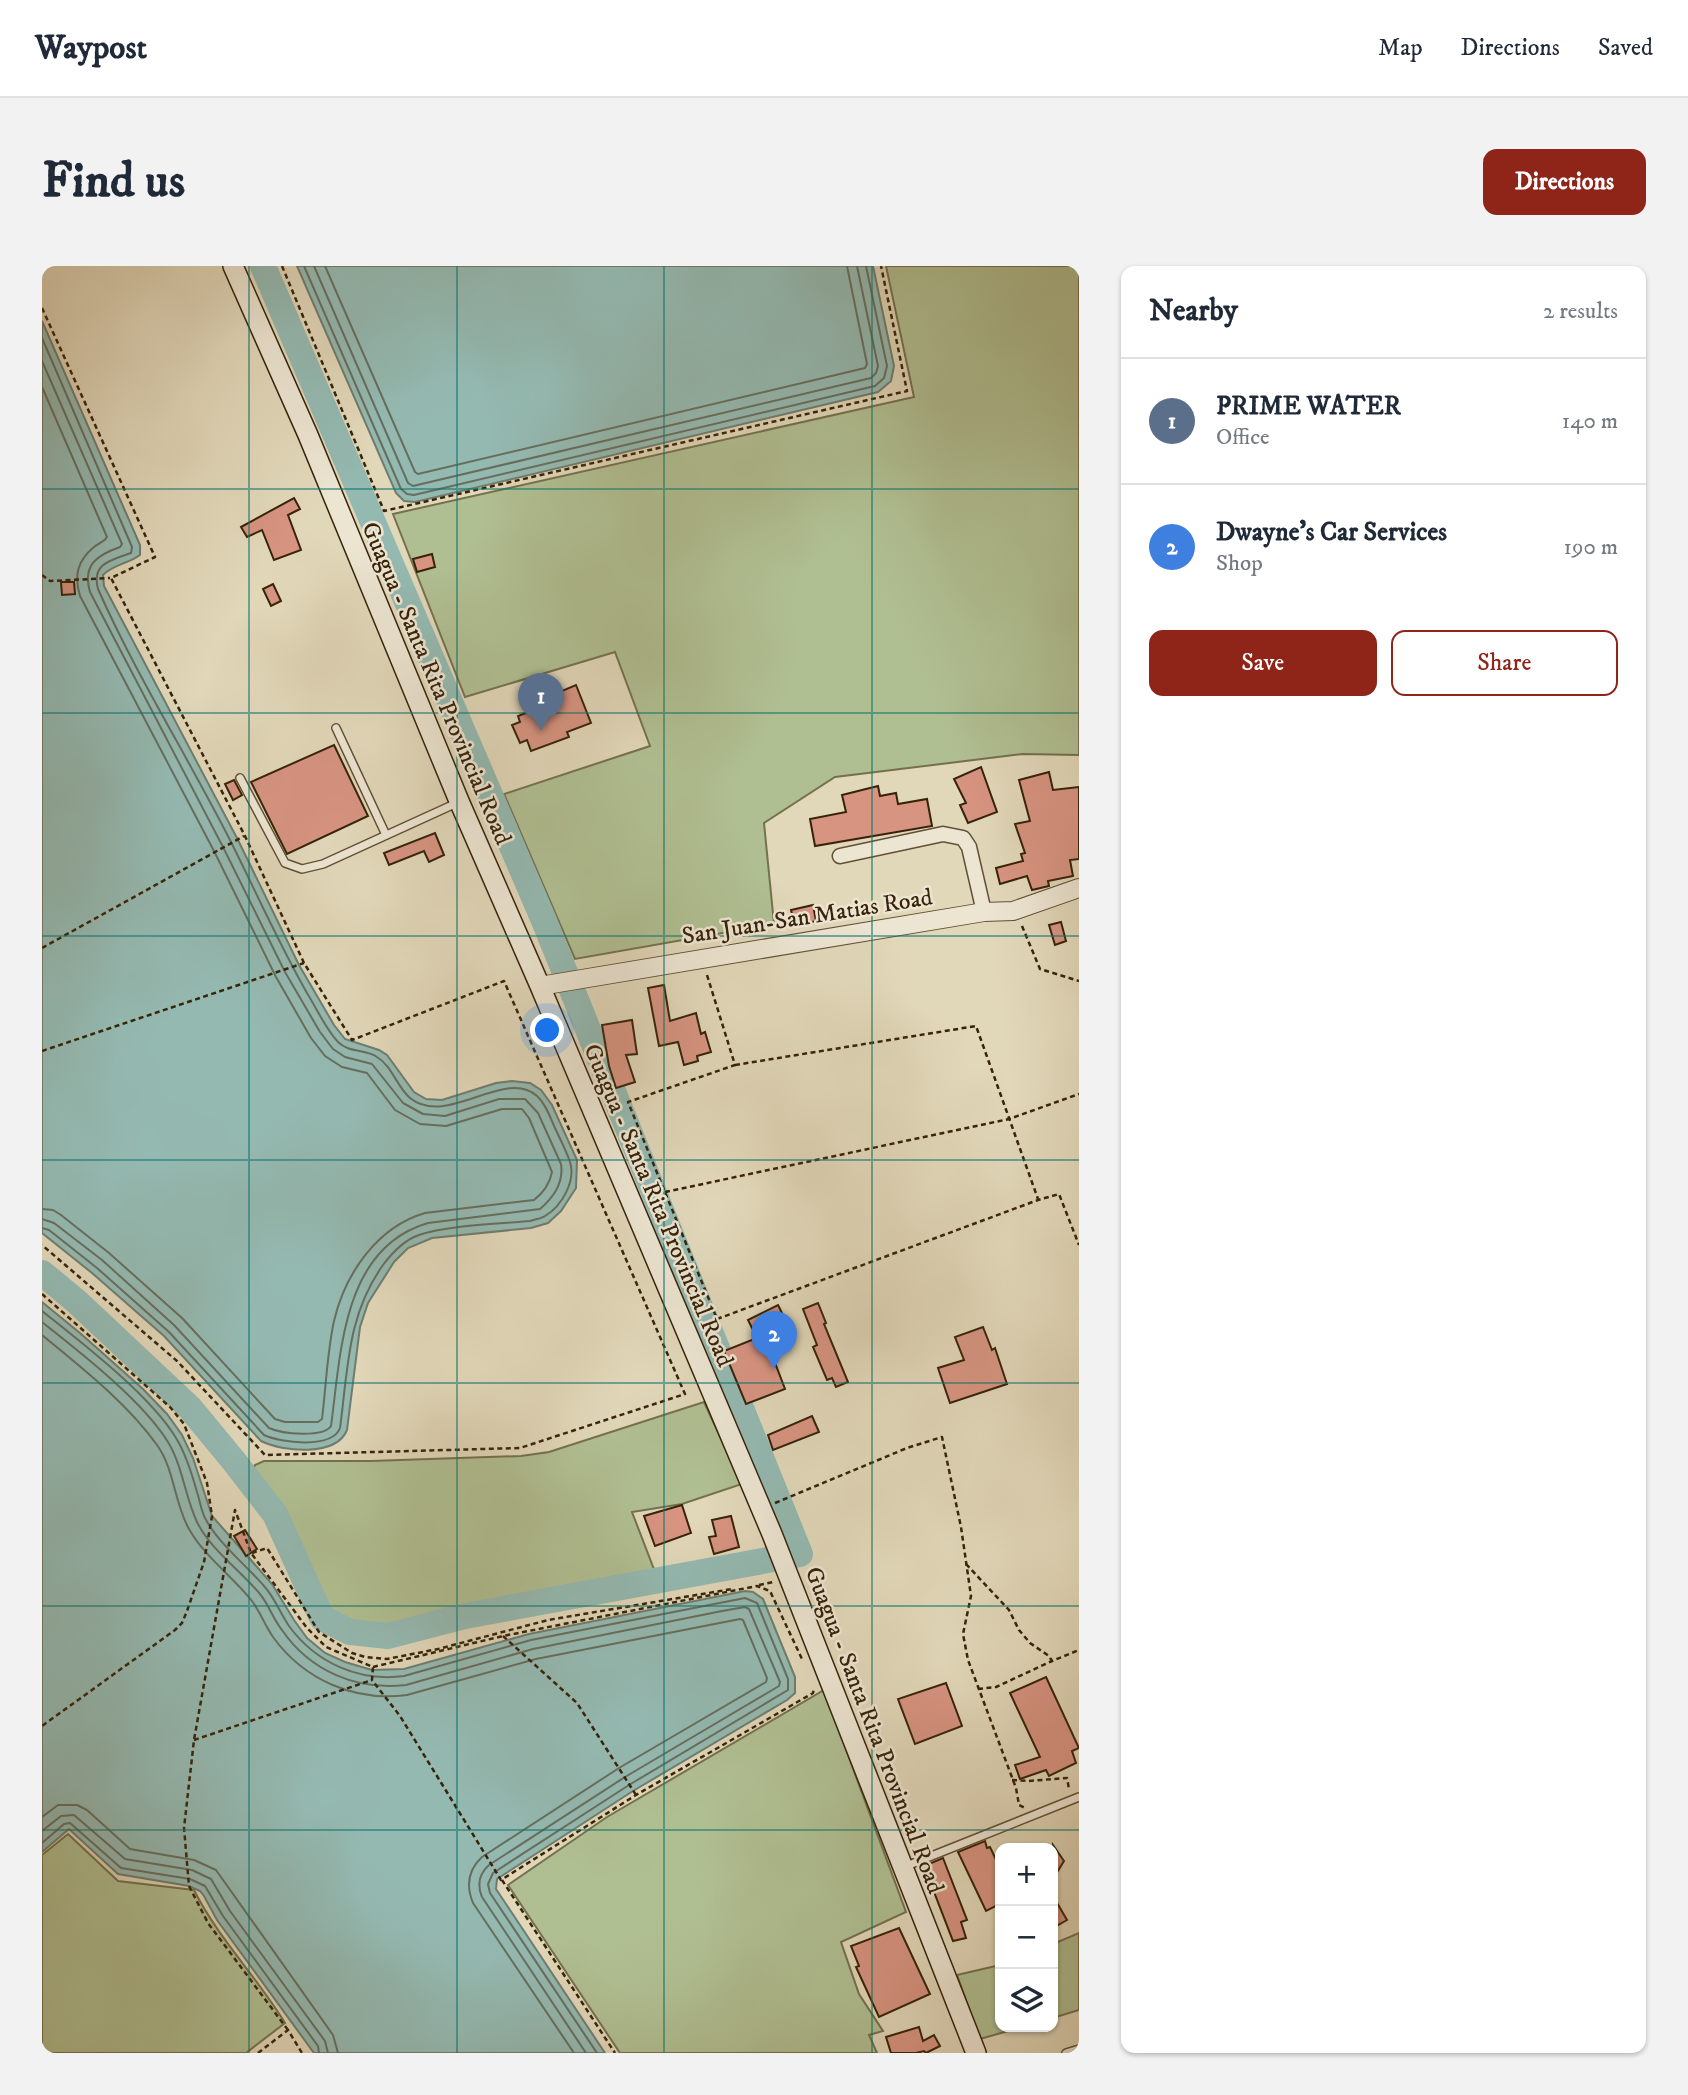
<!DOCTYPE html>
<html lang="en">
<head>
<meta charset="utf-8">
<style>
  :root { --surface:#fff; --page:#f2f2f3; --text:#1f2937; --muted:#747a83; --line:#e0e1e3; --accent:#8f2418 }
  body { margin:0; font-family:"IM FELL DW Pica",serif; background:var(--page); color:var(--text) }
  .controls { position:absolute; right:21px; bottom:21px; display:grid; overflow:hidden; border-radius:14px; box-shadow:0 2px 5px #0004 }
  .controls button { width:63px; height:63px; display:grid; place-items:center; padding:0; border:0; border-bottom:2px solid var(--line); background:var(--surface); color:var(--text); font:35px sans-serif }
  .you { position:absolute; left:506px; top:765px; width:24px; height:24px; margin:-18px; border:5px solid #fff; border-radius:50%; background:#1a73e8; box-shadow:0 0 0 10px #1a73e833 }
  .badge { display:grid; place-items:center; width:46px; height:46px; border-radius:50%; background:var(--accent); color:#fff; font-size:23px; font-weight:700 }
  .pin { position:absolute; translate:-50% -58px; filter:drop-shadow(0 2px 4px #0008) }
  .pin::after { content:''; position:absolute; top:37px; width:24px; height:21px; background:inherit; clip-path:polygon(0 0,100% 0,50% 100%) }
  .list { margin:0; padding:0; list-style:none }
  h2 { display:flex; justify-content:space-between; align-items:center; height:91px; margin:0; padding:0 28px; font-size:30px }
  h2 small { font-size:23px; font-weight:400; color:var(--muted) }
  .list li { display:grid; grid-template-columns:46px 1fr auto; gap:21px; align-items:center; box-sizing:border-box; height:126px; padding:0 28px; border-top:2px solid var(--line) }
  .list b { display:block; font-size:26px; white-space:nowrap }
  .list p { margin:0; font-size:23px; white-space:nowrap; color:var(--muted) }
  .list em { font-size:23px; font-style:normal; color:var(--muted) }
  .actions { display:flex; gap:14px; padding:21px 28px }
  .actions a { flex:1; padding:16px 0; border:2px solid var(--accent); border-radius:14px; text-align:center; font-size:24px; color:var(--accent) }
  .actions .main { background:var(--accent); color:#fff }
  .icon { flex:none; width:38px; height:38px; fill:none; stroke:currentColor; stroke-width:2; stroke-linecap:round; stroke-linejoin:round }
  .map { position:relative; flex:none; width:1037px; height:1787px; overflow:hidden; border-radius:14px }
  header { display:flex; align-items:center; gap:42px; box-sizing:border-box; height:98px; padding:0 35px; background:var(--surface); border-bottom:2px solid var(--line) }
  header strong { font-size:33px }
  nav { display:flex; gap:38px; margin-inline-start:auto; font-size:24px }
  .intro { display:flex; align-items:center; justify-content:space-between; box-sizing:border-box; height:168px; padding:0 42px }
  h1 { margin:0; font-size:49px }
  .button { padding:18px 32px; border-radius:14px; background:var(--accent); color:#fff; font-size:24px; font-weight:700 }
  main { display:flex; gap:42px; padding:0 42px }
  aside { flex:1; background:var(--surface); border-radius:14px; box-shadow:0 2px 5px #0004 }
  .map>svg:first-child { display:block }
</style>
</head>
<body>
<header>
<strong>Waypost</strong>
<nav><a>Map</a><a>Directions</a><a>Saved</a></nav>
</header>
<div class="intro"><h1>Find us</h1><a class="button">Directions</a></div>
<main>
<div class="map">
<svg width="1037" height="1787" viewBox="0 0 1037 1787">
  <rect width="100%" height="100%" fill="#e1d7b9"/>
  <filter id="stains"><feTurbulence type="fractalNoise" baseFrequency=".00286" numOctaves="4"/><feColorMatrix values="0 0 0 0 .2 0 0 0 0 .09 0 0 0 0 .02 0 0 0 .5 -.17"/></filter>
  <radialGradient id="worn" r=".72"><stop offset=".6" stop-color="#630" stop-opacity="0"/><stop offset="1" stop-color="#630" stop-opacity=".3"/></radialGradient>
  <g fill="#b0bf92" stroke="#74714e" stroke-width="2">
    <path d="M844 0H1037V489L981 488 793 511 722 557 732 658 533 693 462 528 608 480 573 386 423 431 351 248 872 131Z"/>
    <path d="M662 1136 700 1218 640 1238 590 1246 613 1306 450 1340 349 1365 310 1360 283 1347 235 1242 210 1206 213 1199 222 1195H329L479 1190 507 1186Z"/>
    <path d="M782 1424 864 1646 799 1676 817 1728 841 1765 827 1769 835 1787H578L466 1619 565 1551Z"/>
    <path d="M26 1568 76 1615 152 1624C176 1672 215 1711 243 1757L204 1787H0V1589Z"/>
    <path d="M1037 1667V1744L1011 1752V1678Z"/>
    <path d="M958 1699V1761H980L938 1773 915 1709Z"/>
  </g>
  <g fill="#94b9b1" stroke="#6f7d6e" stroke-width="2">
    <path d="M255 0H831L852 100 849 115 836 126 373 236 362 235 354 227Z"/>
    <path d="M0 55 98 279V289C86 298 72 298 61 309L62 320 196 574 257 699 292 759 303 773 337 784 345 789 372 826 384 833 400 834 454 817 470 815 488 817 499 824 510 839 535 894 534 922 519 945 506 957 489 962 390 972 366 982 352 996 326 1037 318 1061 305 1164C294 1191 241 1186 219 1175L122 1070 50 1007 0 967Z"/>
    <path d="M0 1036 38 1067 101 1123 125 1148 140 1169 151 1192 170 1250 230 1318 252 1354 265 1372 283 1387 303 1396 330 1404 362 1403 487 1368 703 1325 711 1326 721 1333 753 1411V1427L745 1434 591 1525 455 1613 454 1623 563 1787H272L175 1654 162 1630 158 1625 147 1620 76 1608 27 1563 0 1586Z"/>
  </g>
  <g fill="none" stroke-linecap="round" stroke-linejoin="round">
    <g stroke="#666e5e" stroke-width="2">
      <path d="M262 0 359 223 365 228 372 229 833 120 842 112 845 100 824 0"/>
      <path d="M272 0 366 217 371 220 829 112 834 107 836 100 815 0"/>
      <path d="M283 0 373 206 376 208 823 102 825 98 805 0"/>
      <path d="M0 72 90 281 89 287C70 294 49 297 56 323 94 409 146 491 189 576 214 626 237 678 265 727 275 743 283 762 296 776 307 787 323 783 335 791 350 800 355 821 368 832 405 862 463 801 495 830 504 838 508 851 513 862 518 873 524 884 528 896 534 915 520 940 503 950 499 953 493 953 488 955 456 958 405 959 377 969 362 974 350 987 341 999 305 1049 306 1104 298 1162 290 1183 239 1177 222 1169L127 1066 55 1002 7 964 0 962"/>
      <path d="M0 95 80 278 78 281C55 289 40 299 48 326L181 581 243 706 278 766 291 783 303 791 330 798 361 837 381 848 403 850 457 833H483L496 847 519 898C522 917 512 931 498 943L386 957C300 982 299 1087 289 1160 281 1172 240 1168 227 1162L132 1059 60 994 12 957 0 953"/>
      <path d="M0 121 65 271C62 276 57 277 52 281 35 295 32 310 38 330L172 585 234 711 269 772 283 790 300 801 325 807 353 844 378 858 404 860 460 843H480L487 852 510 906C508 917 501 927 492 934L383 947C335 961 303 1008 292 1055 285 1087 284 1121 280 1153L276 1156H243L233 1153 140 1052 67 987 19 949 11 944 0 943"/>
      <path d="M0 1045C40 1077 108 1129 134 1172 144 1188 150 1208 155 1226 158 1235 159 1244 163 1252 175 1276 204 1299 222 1320 233 1332 238 1347 247 1360 274 1397 317 1416 362 1410L489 1374 703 1332 715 1337 746 1413V1424L587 1519 451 1607 446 1618 448 1627 555 1787"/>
      <path d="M0 1056C38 1086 101 1135 126 1176 141 1201 143 1231 155 1256 168 1283 199 1305 218 1328 227 1339 231 1353 240 1364 268 1405 315 1425 364 1419L491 1383 680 1345 703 1341 707 1343 738 1416 737 1420 583 1511 447 1599C437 1608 435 1619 440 1631L544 1787"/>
      <path d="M0 1069C40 1102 85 1137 115 1179 133 1204 132 1237 147 1263 162 1290 190 1310 210 1335 218 1346 223 1359 231 1371 262 1414 313 1436 365 1429L494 1393 698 1353 701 1354 725 1412 724 1416 577 1502 440 1591C426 1604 424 1620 431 1637L532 1787"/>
      <path d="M0 1551 16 1539H35L45 1544 88 1583 152 1594 174 1604 291 1769 296 1787"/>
      <path d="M0 1565 19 1550 32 1549 83 1593 150 1604 169 1613 188 1645 283 1775 286 1787"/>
      <path d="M0 1577 22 1558 28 1557 79 1602 148 1613 163 1620 181 1650 276 1780 277 1787"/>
    </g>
    <path stroke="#94b9b1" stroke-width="26" d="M0 1007 34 1035 148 1142 191 1194 233 1248 280 1352 308 1366 346 1370 423 1350 758 1288 503 657 221 0"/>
  </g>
  <g fill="#d79481" stroke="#37230a" stroke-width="2">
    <path d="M252 232 258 243 246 249 259 284 232 294 220 264 205 271 199 261Z"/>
    <path d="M390 288 393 301 375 306 371 293Z"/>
    <path d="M19 316H32L33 328 20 329Z"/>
    <path d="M231 318 239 335 229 340 221 323Z"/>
    <path d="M534 419 549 457 525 466 527 471 489 485 485 474 478 477 470 459 478 456 476 450 517 434 515 427Z"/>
    <path d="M292 479 326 550 245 588 209 516Z"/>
    <path d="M939 501 955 546 926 557 918 539 924 537 912 513Z"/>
    <path d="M1007 506 1011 524 1037 521V593L1028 594 1031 610 1006 615 1007 620 990 624 985 610 958 618 954 602 981 595 979 588 983 587 973 558 988 555 977 514Z"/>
    <path d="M192 514 200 529 191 534 183 518Z"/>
    <path d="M836 520 838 530 854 527 856 538 885 533 890 560 773 580 768 553 804 546 800 529Z"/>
    <path d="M393 567 402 589 387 596 382 585 347 599 342 587Z"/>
    <path d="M771 639 774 655 753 660 749 644Z"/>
    <path d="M1019 656 1024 675 1013 679 1007 659Z"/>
    <path d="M622 719 628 755 654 747 659 768 663 766 669 786 655 790 656 795 642 799 636 776 617 780 606 722Z"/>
    <path d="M590 754 595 788 584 789 593 816 574 822 567 800 560 759Z"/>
    <path d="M776 1037 784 1057 782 1058 806 1116 794 1121 790 1112 785 1114 771 1081 775 1079 761 1043Z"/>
    <path d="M736 1039 745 1057 735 1061 741 1075 727 1081 743 1123 704 1138 682 1085 715 1072 706 1054Z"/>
    <path d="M941 1061 950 1084 953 1082 965 1118 908 1137 896 1102 922 1094 913 1071Z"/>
    <path d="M770 1150 777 1166 731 1184 726 1169Z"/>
    <path d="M640 1239 649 1267 613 1280 602 1250Z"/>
    <path d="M689 1250 697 1281 672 1288 667 1271 674 1270 670 1254Z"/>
    <path d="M203 1264 215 1283 204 1290 192 1270Z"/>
    <path d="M1004 1411 1037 1482 1030 1485 1034 1497 1007 1510 1004 1504 978 1513 973 1499 998 1491 968 1427Z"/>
    <path d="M904 1417 920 1460 873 1478 856 1433Z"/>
    <path d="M943 1575 945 1582 948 1581 958 1602V1638L944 1645 916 1586Z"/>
    <path d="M1011 1579 1022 1595 1011 1613Z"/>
    <path d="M901 1592 925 1654 919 1656 924 1672 911 1675 882 1600Z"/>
    <path d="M1011 1630 1025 1654 1011 1662Z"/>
    <path d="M857 1662 888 1728 837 1751 814 1701 817 1700 809 1680Z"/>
    <path d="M877 1761 881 1775 892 1769 898 1780 884 1787 882 1785 874 1787H849L844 1771Z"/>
  </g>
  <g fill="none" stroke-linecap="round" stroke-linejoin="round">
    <defs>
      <g id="service">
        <path d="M294 462 344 569"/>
        <path d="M198 512 243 597 260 603 281 598 417 536"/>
        <path d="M862 1601 1037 1531"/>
        <path d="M1024 1787 1037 1783"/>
      </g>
      <path id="minor" d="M798 590 901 568 921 572 927 581 942 646"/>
      <path id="tertiary" d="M498 720 942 646 971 645 1037 622"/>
      <path id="secondary" d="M191 0 266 169 417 535 498 720 730 1268 934 1787"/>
    </defs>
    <use href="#service" stroke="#625036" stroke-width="10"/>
    <use href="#minor" stroke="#625036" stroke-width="17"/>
    <use href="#tertiary" stroke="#625036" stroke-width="20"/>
    <use href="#secondary" stroke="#37230a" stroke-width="22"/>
    <g stroke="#37230a" stroke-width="2.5" stroke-dasharray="5 3.5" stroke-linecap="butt">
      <path d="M240 0 342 245 865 125 839 0"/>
      <path d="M0 42 113 291 69 312 203 570 262 697 310 774 462 715 643 1128 478 1182 223 1189 135 1095 0 979"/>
      <path d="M0 309 8 315 68 312"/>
      <path d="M980 660 998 703 1037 715"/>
      <path d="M0 682 202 570"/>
      <path d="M665 709 693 799 586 836 675 1053 996 934 1017 928 1037 979"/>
      <path d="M0 785 262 697"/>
      <path d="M693 799 934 760 996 933"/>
      <path d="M623 926 967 853 1037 828"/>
      <path d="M0 1028 128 1141 142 1158 165 1217 170 1250 162 1296 145 1345 140 1357 133 1364 0 1460"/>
      <path d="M733 1237 865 1182 900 1171 919 1261 929 1330 921 1368 926 1394 974 1522 977 1539 983 1542"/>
      <path d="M210 1287 225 1282 277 1366 310 1387 323 1391 345 1393 396 1383 506 1354 690 1323"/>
      <path d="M924 1298 967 1344 977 1364 988 1377 1007 1390 1010 1395 1037 1384"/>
      <path d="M717 1319 731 1316"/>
      <path d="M461 1370 535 1437 594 1529"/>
      <path d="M331 1401 461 1370 715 1320 728 1325 760 1393"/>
      <path d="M936 1423 954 1421 1010 1395"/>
      <path d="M152 1474 330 1414"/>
      <path d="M970 1514 986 1515 1025 1512 1027 1523"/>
      <path d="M460 1614 573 1787"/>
      <path d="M246 1764 166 1657 147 1620 142 1562 152 1474 193 1244 209 1287 265 1362 284 1381 331 1401 330 1414 358 1450 459 1614 594 1529 771 1427 772 1422"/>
      <path d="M216 1787 246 1764 260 1787"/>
    </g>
    <use href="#service" stroke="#ece5d2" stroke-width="7"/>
    <use href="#minor" stroke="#ece5d2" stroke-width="14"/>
    <use href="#tertiary" stroke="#ece5d2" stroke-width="18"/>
    <use href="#secondary" stroke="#ece5d2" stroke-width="19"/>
  </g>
  <path fill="none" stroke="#0f766e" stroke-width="2" stroke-opacity="0.55" d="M207 0V1787M415 0V1787M622 0V1787M830 0V1787M0 223H1037M0 447H1037M0 670H1037M0 894H1037M0 1117H1037M0 1340H1037M0 1564H1037"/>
  <g text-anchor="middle" stroke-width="5" stroke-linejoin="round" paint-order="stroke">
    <g font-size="24" fill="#37230a" stroke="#ece5d2">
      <text transform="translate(395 417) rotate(67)" y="8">Guagua - Santa Rita Provincial Road</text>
      <text transform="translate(765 650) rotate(-9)" y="8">San Juan-San Matias Road</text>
      <text transform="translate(617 939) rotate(67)" y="8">Guagua - Santa Rita Provincial Road</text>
      <text transform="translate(833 1464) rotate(69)" y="8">Guagua - Santa Rita Provincial Road</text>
    </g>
  </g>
  <rect width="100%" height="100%" filter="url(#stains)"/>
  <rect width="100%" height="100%" fill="url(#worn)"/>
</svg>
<div class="controls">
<button>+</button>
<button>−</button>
<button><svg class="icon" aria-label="layers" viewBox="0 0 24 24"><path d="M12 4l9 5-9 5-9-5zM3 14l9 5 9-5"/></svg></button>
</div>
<div class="you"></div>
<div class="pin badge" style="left:499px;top:465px;background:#5c6f8a">1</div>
<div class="pin badge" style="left:732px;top:1103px;background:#3f7fe0">2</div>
</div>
<aside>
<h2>Nearby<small>2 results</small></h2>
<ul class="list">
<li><span class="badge" style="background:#5c6f8a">1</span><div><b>PRIME WATER</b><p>Office</p></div><em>140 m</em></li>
<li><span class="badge" style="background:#3f7fe0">2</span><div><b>Dwayne's Car Services</b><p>Shop</p></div><em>190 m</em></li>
</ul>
<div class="actions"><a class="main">Save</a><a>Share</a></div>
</aside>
</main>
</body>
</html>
